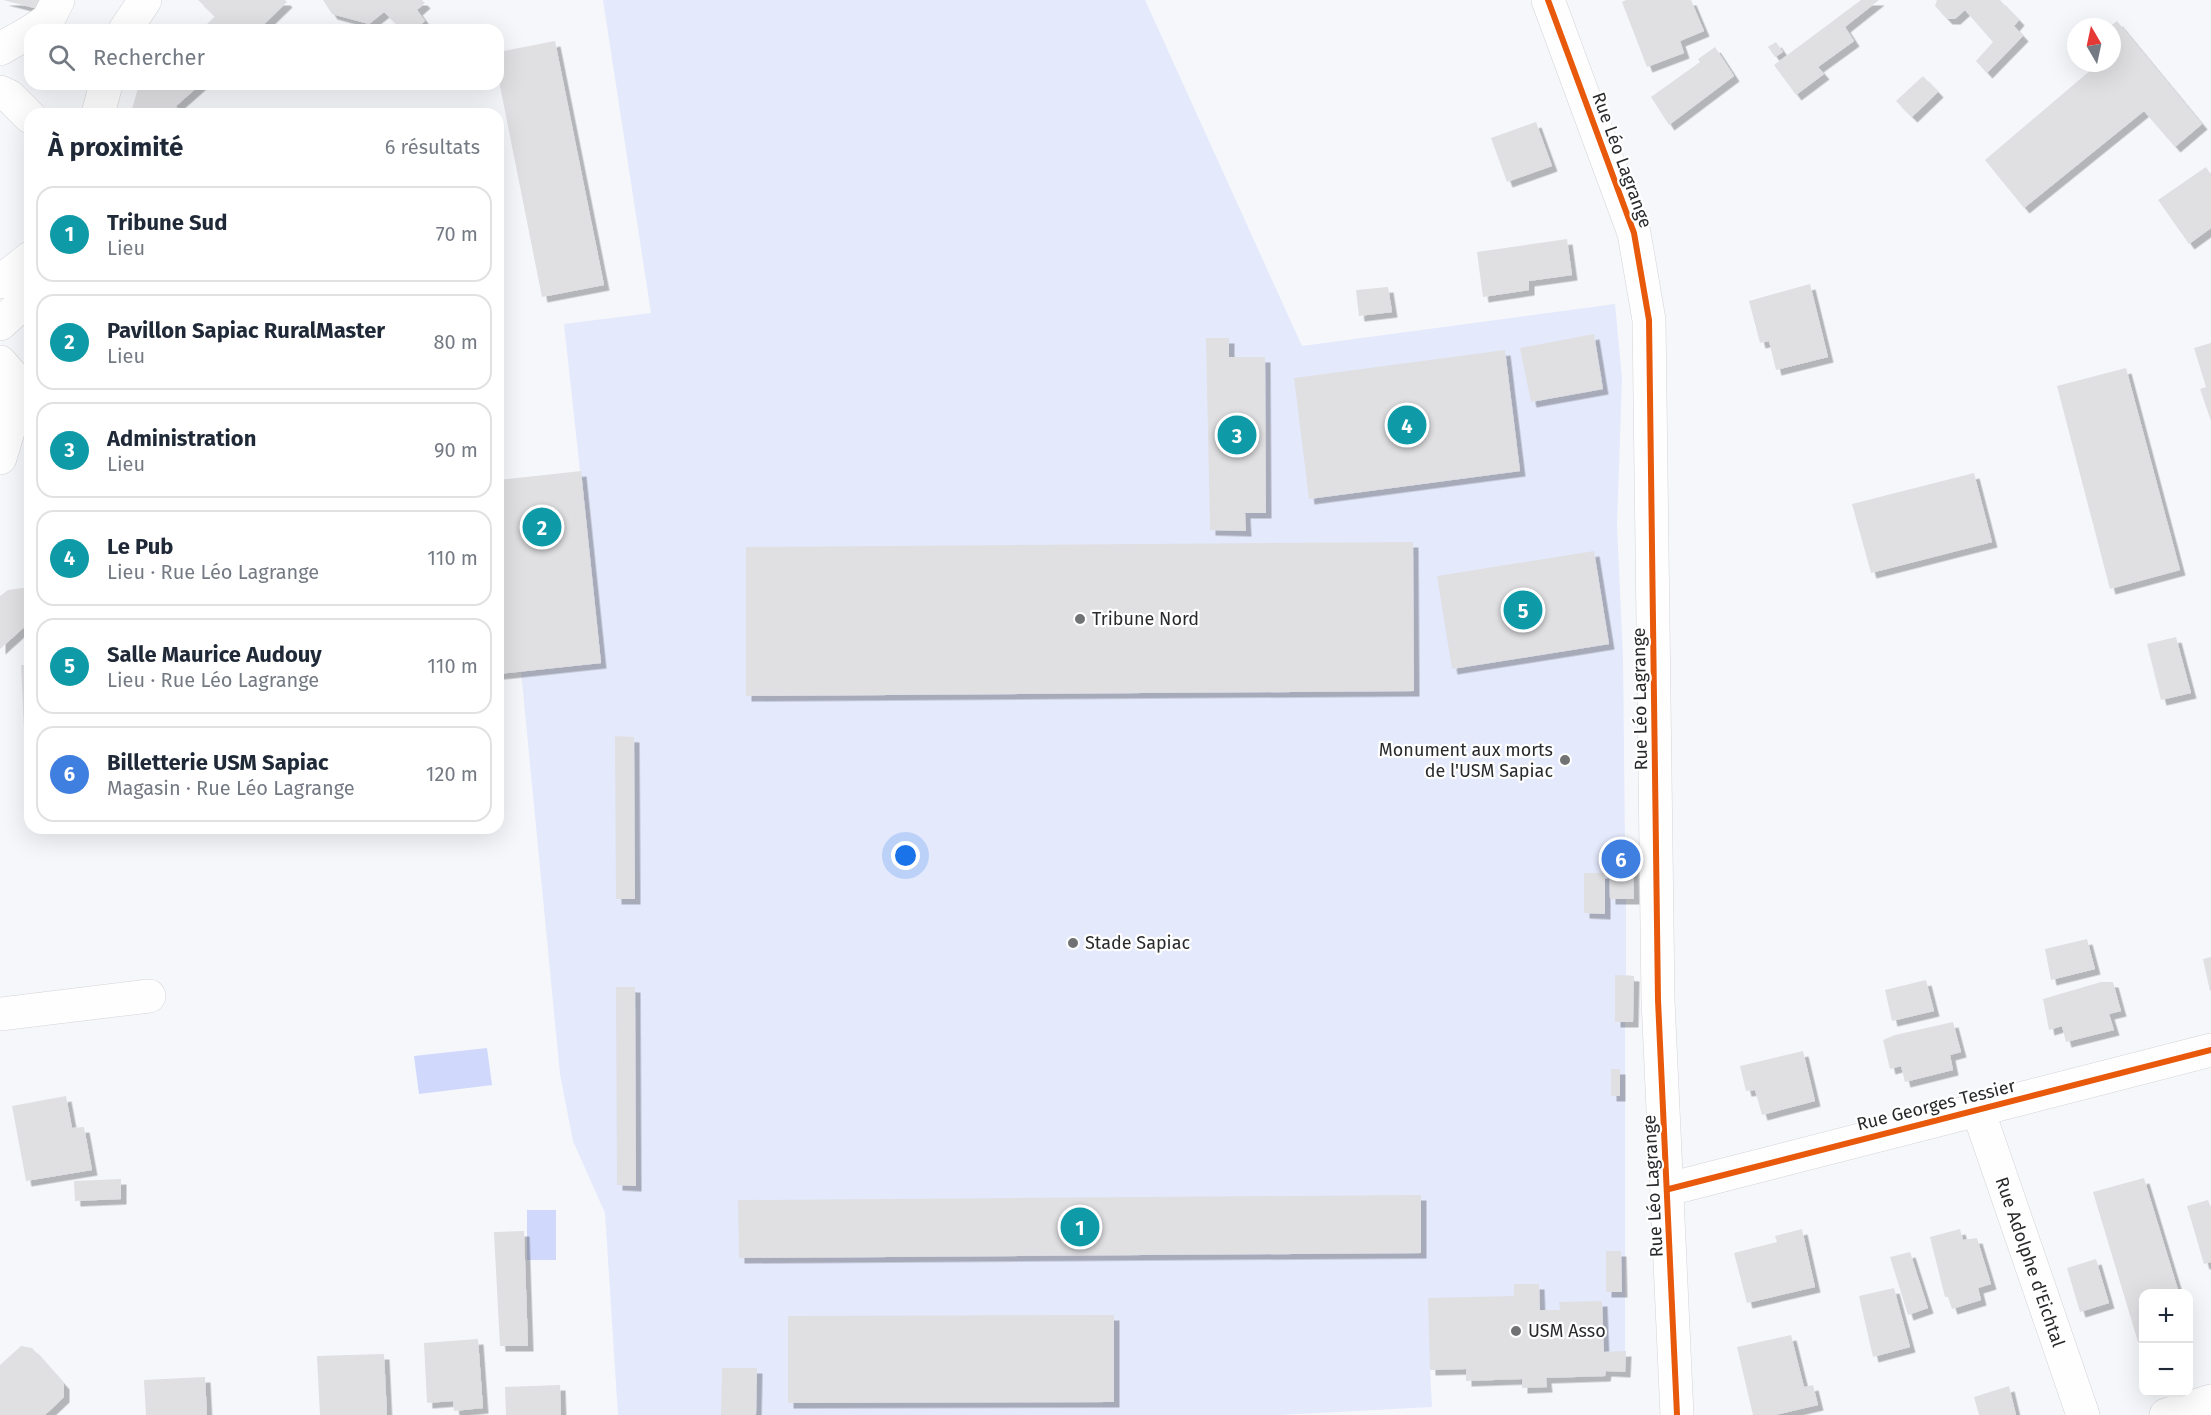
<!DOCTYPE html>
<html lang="fr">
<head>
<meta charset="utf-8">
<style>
  :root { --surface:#fff; --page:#f6f6f7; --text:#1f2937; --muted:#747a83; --line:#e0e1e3; --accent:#717274 }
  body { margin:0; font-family:"Fira Sans",sans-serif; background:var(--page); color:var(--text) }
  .controls { position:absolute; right:18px; bottom:18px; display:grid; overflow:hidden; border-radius:12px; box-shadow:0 6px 24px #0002 }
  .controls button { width:54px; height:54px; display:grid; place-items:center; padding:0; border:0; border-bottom:2px solid var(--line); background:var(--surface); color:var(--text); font:30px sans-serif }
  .compass { position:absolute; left:2067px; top:18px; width:54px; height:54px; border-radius:50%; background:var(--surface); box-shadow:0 6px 24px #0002; rotate:351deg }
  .you { position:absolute; left:906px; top:856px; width:21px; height:21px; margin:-15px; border:4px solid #fff; border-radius:50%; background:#1a73e8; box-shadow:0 0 0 9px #1a73e833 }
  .badge { display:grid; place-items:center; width:39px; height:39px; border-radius:50%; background:var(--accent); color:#fff; font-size:20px; font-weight:700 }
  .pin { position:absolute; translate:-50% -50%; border:3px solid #fff; box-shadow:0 2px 6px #0006 }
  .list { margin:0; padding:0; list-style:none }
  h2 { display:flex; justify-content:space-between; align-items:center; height:78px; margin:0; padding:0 24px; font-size:26px }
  h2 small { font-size:20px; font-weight:400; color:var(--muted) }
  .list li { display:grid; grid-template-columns:39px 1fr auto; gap:18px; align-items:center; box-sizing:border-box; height:96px; margin:0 12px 12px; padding:0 12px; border:2px solid var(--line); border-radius:18px }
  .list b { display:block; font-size:22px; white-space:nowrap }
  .list p { margin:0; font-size:20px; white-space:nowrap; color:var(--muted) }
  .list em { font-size:20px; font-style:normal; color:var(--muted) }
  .icon { flex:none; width:33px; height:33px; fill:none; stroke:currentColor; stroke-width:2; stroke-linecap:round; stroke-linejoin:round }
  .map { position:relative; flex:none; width:2211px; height:1415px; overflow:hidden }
  .search { position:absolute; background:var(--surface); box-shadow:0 6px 24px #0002; left:24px; top:24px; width:480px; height:66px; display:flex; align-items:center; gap:15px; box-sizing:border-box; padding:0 21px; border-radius:18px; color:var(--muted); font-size:22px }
  .panel { position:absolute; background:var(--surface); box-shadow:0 6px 24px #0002; left:24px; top:108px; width:480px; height:726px; border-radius:18px }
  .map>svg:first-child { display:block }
</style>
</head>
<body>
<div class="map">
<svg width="2211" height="1415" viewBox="0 0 2211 1415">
  <defs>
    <filter id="shadow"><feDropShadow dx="5.5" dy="5.5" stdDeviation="0" flood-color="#0004"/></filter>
  </defs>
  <rect width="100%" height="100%" fill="#f6f7fb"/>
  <path fill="#e4e9fc" d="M603 0H1145L1302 346 1615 304 1622 379 1617 525 1623 657 1625 844H1633L1634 899H1626V975L1634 976 1633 1022H1625V1372L1606 1371 1605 1376 1546 1378 1547 1387 1522 1388 1521 1379 1466 1381V1369L1430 1370 1432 1407 1280 1415H618L605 1213 573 1141 560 1074 521 671 601 663 564 324 651 313Z"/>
  <g fill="#d0d8fc">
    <path d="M487 1048 492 1085 419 1094 414 1056Z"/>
    <rect x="527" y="1210" width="29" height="50"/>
  </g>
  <g fill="#e0e0e3" filter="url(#shadow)">
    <path d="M3 0H41L38 9Z"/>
    <path d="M198 0H285L287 2 258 30H201L215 16Z"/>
    <path d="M323 0H422L425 3 417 10 425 21 414 30H403L384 12 369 24 332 14Z"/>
    <path d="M1626 0H1691L1704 31 1680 41 1684 53 1647 67 1622 2Z"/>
    <path d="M1861 0H1879L1845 27 1854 41 1818 67 1824 74 1796 95 1774 65Z"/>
    <path d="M1937 0H2000L2019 20 2014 26 2023 36 1987 73 1976 61 1993 42 1965 10 1955 19H1947L1935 6Z"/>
    <path d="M2117 21 2202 124 2175 147 2144 111 2024 208 1985 160 2099 63H2112V27H2109Z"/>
    <path d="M555 41 604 285 542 297 498 76V52Z"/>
    <path d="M1776 42 1783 52 1775 57 1768 47Z"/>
    <path d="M1715 47 1734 76 1669 125 1651 97 1700 62 1698 59Z"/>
    <path d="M1923 76 1938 92 1912 117 1896 101Z"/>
    <path d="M139 84H201L176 106 179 111 177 114H134L131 113Z"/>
    <path d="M1536 122 1552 166 1507 182 1491 138Z"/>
    <path d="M2206 167 2211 175V228L2189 244 2158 200Z"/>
    <path d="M1567 239 1572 275 1529 281V290L1483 297 1477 252Z"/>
    <path d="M1810 284 1828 357 1776 370 1769 341 1760 343 1749 301Z"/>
    <path d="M1388 287 1392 312 1359 316 1356 290Z"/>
    <path d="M1594 334 1603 389 1531 402 1520 348Z"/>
    <path d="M1206 338H1229V357H1265L1266 513H1245L1246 531 1210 530Z"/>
    <path d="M2211 343V421L2200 389 2206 387 2194 348Z"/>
    <path d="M1505 350 1520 471 1309 499 1294 378Z"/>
    <path d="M2126 368 2180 570 2110 589 2057 386Z"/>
    <path d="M581 471 601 663 498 674V480Z"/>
    <path d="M1974 473 1992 542 1871 573 1852 504Z"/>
    <path d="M1413 542 1414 691 746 696V547Z"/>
    <path d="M1594 551 1609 644 1452 669 1437 576Z"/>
    <path d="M30 587V622L0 649V596L8 590Z"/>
    <path d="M2176 637 2191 693 2161 700 2147 644Z"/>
    <path d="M21 665H30V728L24 729Z"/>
    <path d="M615 736 634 737 635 899H616Z"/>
    <path d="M1633 844 1634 899H1610L1609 845Z"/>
    <path d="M1584 873H1605V914L1584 913Z"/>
    <path d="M2087 939 2095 969 2051 980 2045 949Z"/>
    <path d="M2211 957V991H2210L2203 959Z"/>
    <path d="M1615 975 1634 976 1633 1022H1615Z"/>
    <path d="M1926 980 1934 1011 1892 1021 1885 990Z"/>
    <path d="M2101 982H2113L2121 1011 2109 1014 2114 1030 2066 1042 2062 1026 2049 1030 2043 999Z"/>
    <path d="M616 987H635L636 1186 617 1185Z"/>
    <path d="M1953 1022 1961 1052 1950 1055 1953 1070 1905 1082 1901 1066 1890 1069 1883 1040 1895 1035Z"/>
    <path d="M1803 1051 1815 1101 1762 1115 1755 1090 1746 1091 1740 1066Z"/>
    <rect x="1611" y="1069" width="9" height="27"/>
    <path d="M66 1096 72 1128 84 1127 92 1170 26 1181 12 1106Z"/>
    <path d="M2144 1178 2179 1293H2144V1340L2138 1342 2093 1192Z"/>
    <path d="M121 1179V1199L75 1201 74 1181Z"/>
    <path d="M1421 1195V1253L739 1258 738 1200Z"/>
    <path d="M2208 1200 2211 1208V1262L2204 1264 2187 1206Z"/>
    <path d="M1802 1229 1815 1287 1747 1303 1734 1253 1777 1242 1775 1236Z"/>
    <path d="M1960 1229 1963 1240 1977 1238 1991 1284 1978 1288 1981 1300 1952 1309 1948 1297H1945L1930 1237Z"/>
    <path d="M524 1231 528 1346H500L494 1232Z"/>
    <path d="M1606 1251H1621L1622 1292H1606Z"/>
    <path d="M1910 1252 1928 1308 1908 1315 1890 1257Z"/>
    <path d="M2096 1259 2109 1303 2080 1312 2067 1268Z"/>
    <path d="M1514 1284H1539L1540 1310H1560L1559 1302 1602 1301 1604 1352 1626 1351 1625 1372 1606 1371 1605 1376 1546 1378 1547 1387 1522 1388V1379L1466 1381V1369L1430 1370 1428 1298 1514 1296Z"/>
    <path d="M1894 1288 1910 1347 1873 1357 1859 1296Z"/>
    <path d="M1114 1315V1402L788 1403V1316Z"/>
    <path d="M1791 1335 1804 1387 1813 1385 1818 1405 1775 1415H1753L1737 1347Z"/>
    <path d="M478 1339 483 1408 454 1411 453 1401 427 1403 424 1343Z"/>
    <path d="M21 1346 32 1348 64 1384V1397L45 1415H0V1365Z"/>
    <path d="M384 1354 387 1415H320L317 1356Z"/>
    <path d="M722 1368H757L756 1415H721Z"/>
    <path d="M205 1377 207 1415H146L144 1380Z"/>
    <path d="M560 1385 561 1415H506L505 1387Z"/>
    <path d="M2009 1386 2016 1415H1979L1974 1397Z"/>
  </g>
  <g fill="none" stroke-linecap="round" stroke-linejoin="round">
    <defs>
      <g id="minor">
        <path d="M1548 0 1634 233 1649 320 1658 1000 1677 1415"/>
        <path d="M33 30 48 20 58 0"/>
        <path d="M125 30 145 0"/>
        <path d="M0 49 30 32"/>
        <path d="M98 114 106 84"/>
        <path d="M0 362 14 378 16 405 0 458"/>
        <path d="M0 1014 149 996"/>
        <path d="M1978 1110 2083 1415"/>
        <path d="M1669 1189 2211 1050"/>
        <path d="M2166 1415 2211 1401"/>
      </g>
      <g id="major">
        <path d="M0 92 9 96 30 117"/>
        <path d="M0 282 30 258"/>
        <path d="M0 324 30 297"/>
      </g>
    </defs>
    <use href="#minor" stroke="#d3d4d7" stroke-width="34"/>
    <use href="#major" stroke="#d3d4d7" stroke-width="34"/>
    <use href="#minor" stroke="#fefefe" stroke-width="33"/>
    <use href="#major" stroke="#fefefe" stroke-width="33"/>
    <defs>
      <g id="cycleway">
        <path d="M1548 0 1634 233 1649 320 1658 1000 1677 1415"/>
        <path d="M1669 1189 2211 1050"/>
      </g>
    </defs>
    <use href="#cycleway" stroke="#fff" stroke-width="10"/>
    <use href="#cycleway" stroke="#e8590c" stroke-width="6"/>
  </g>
  <g fill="#717274" stroke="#fff" stroke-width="2">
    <circle cx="1080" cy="619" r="6"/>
    <circle cx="1565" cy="760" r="6"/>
    <circle cx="1073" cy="943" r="6"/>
    <circle cx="1516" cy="1331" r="6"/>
  </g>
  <g text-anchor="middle" stroke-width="4.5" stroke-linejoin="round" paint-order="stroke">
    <g font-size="18" fill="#292a2c" stroke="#fff">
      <text transform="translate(1622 160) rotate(70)" y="6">Rue Léo Lagrange</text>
      <text transform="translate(1640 699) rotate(-91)" y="6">Rue Léo Lagrange</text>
      <text transform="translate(1936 1105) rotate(-14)" y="6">Rue Georges Tessier</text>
      <text transform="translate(1653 1186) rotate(-93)" y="6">Rue Léo Lagrange</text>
      <text transform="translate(2030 1262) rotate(71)" y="6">Rue Adolphe d'Eichtal</text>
    </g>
    <g font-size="18" fill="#292a2c" stroke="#fff" text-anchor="start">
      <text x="1092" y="625">Tribune Nord</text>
      <text x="1553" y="756" text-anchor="end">Monument aux morts<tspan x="1553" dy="21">de l'USM Sapiac</tspan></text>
      <text x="1085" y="949">Stade Sapiac</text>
      <text x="1528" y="1337">USM Asso</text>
    </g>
  </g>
</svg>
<div class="controls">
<button>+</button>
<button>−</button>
</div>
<svg class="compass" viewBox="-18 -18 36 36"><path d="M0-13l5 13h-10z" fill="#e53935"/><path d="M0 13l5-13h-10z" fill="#747a83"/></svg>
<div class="you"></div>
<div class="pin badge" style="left:1080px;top:1227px;background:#0f9aa8">1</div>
<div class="pin badge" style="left:542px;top:527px;background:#0f9aa8">2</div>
<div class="pin badge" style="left:1237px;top:435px;background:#0f9aa8">3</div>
<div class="pin badge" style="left:1407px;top:425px;background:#0f9aa8">4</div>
<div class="pin badge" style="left:1523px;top:610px;background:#0f9aa8">5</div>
<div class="pin badge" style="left:1621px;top:859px;background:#3f7fe0">6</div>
<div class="search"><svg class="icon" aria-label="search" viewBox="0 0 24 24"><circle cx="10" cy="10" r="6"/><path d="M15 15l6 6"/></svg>Rechercher</div>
<section class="panel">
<h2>À proximité<small>6 résultats</small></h2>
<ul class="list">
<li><span class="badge" style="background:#0f9aa8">1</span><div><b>Tribune Sud</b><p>Lieu</p></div><em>70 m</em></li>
<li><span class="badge" style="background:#0f9aa8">2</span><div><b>Pavillon Sapiac RuralMaster</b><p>Lieu</p></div><em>80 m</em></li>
<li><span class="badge" style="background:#0f9aa8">3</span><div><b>Administration</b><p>Lieu</p></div><em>90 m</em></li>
<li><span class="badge" style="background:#0f9aa8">4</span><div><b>Le Pub</b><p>Lieu · Rue Léo Lagrange</p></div><em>110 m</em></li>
<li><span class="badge" style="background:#0f9aa8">5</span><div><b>Salle Maurice Audouy</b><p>Lieu · Rue Léo Lagrange</p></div><em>110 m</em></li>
<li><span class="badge" style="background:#3f7fe0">6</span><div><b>Billetterie USM Sapiac</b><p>Magasin · Rue Léo Lagrange</p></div><em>120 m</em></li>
</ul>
</section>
</div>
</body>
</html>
